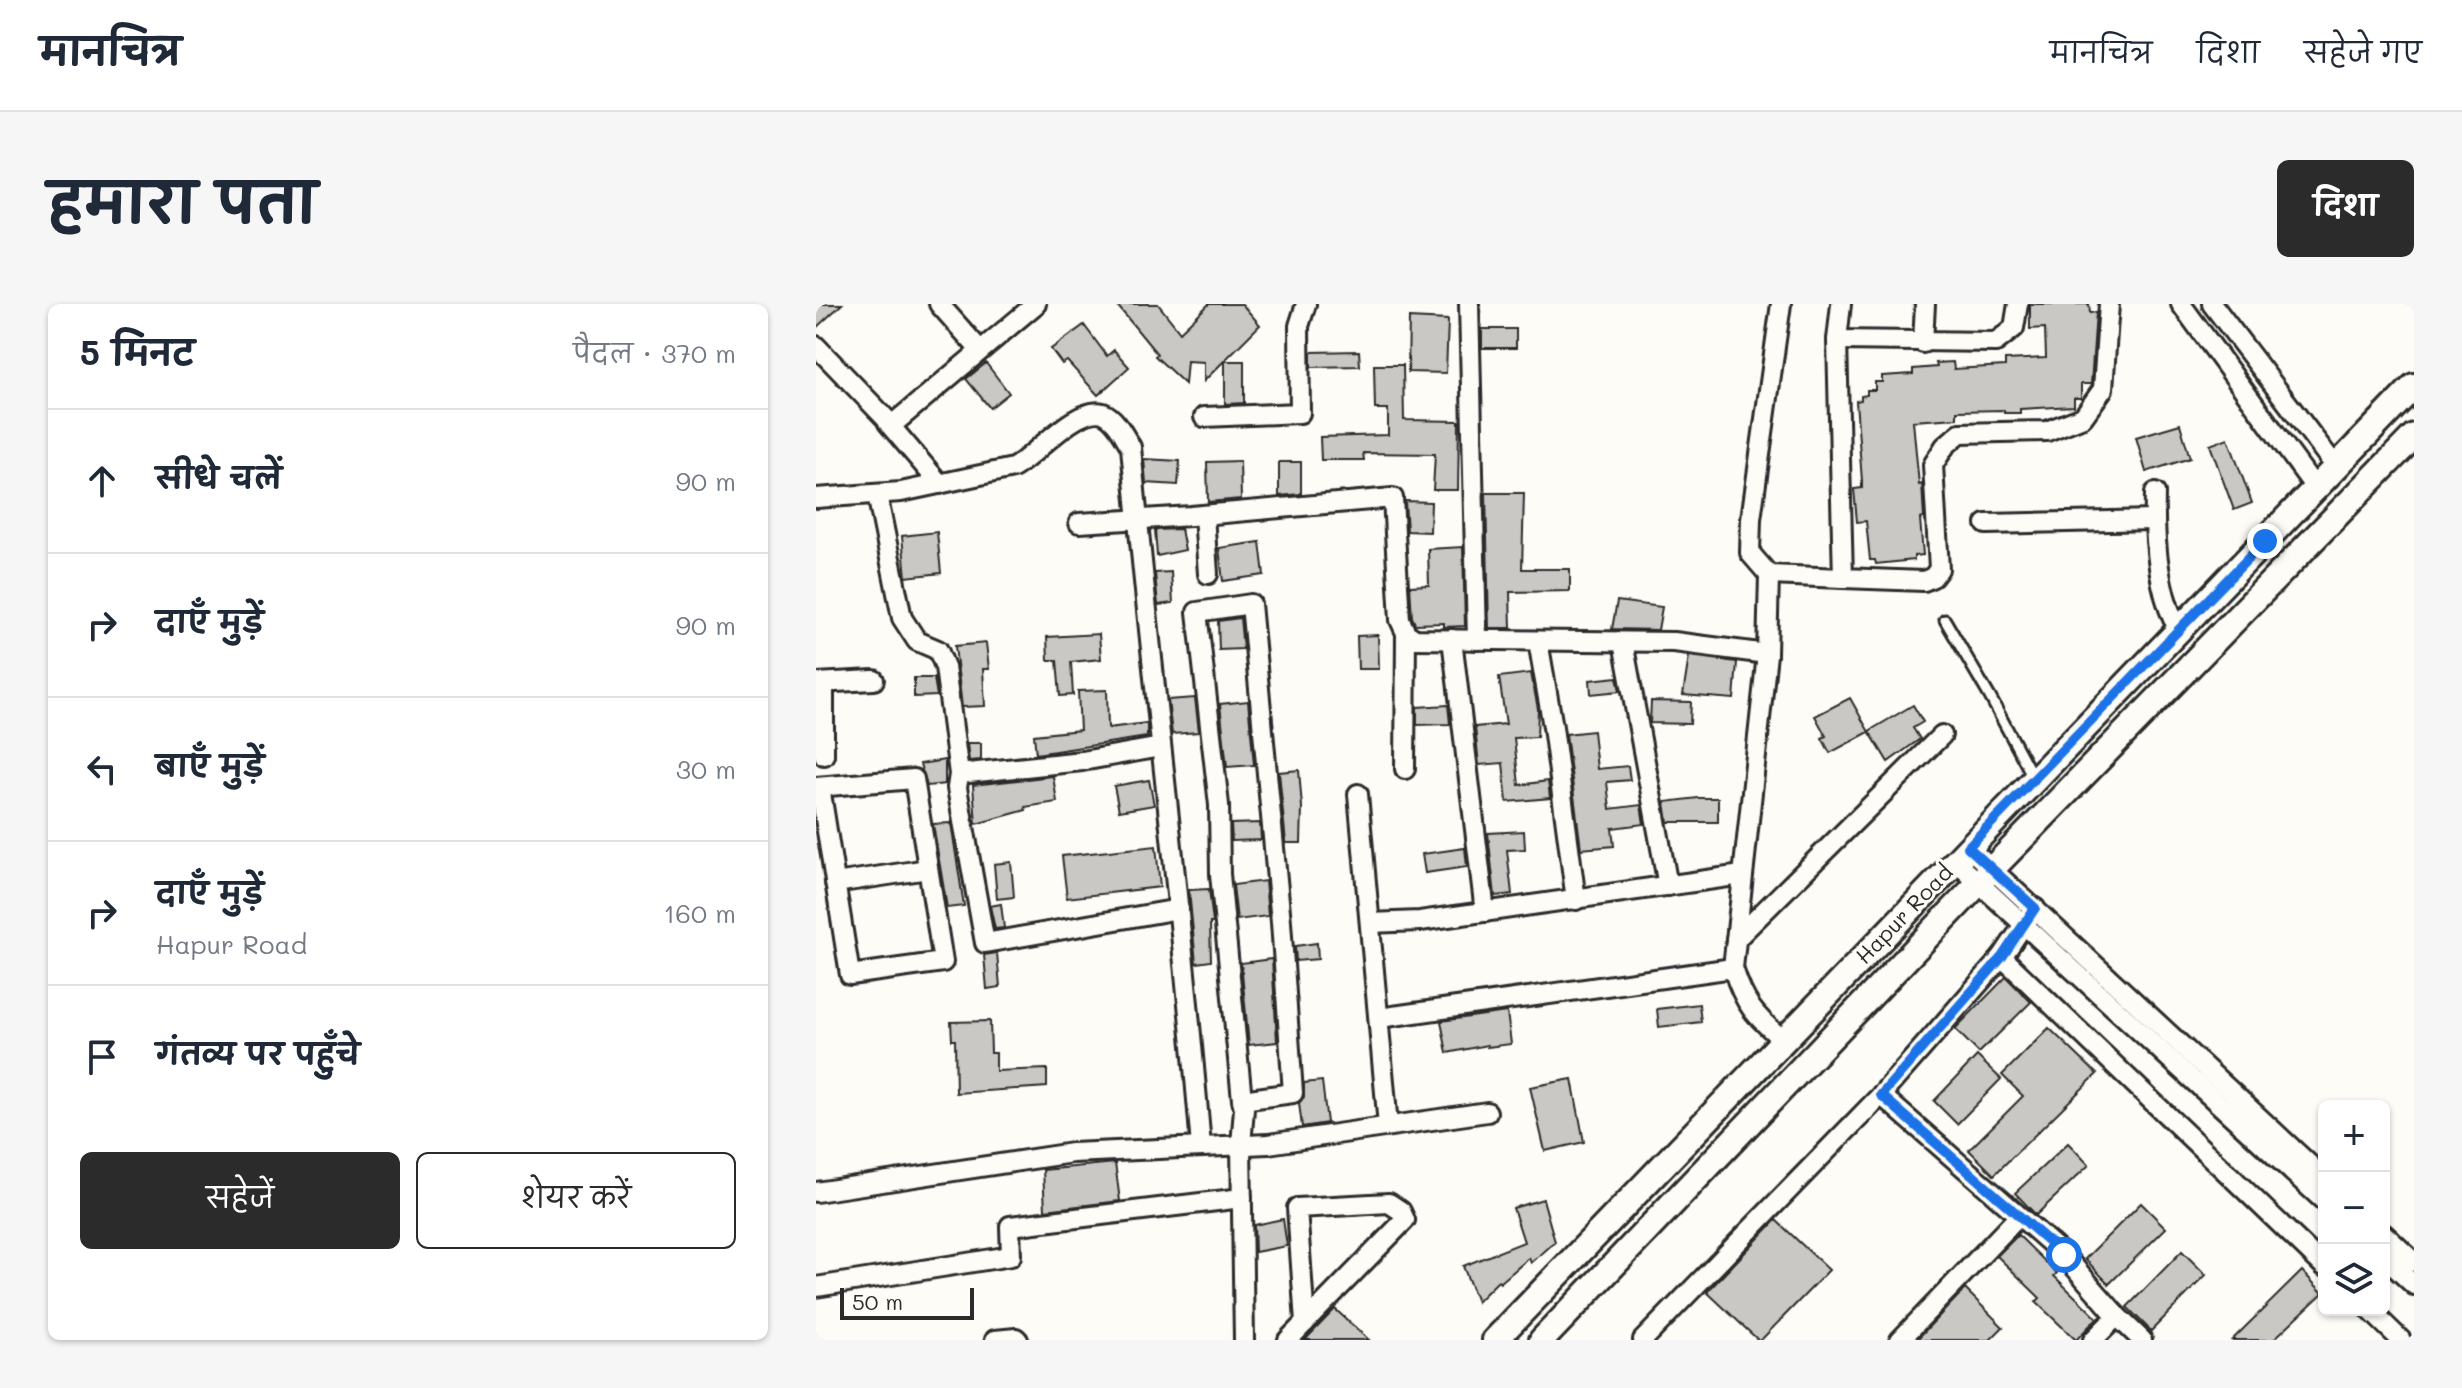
<!DOCTYPE html>
<html lang="hi">
<head>
<meta charset="utf-8">
<style>
  :root { --surface:#fff; --page:#f6f6f7; --text:#1f2937; --muted:#747a83; --line:#e0e1e3; --accent:#2b2b2b }
  body { margin:0; font-family:Mali,"Playpen Sans Deva",sans-serif; background:var(--page); color:var(--text) }
  .controls { position:absolute; right:24px; bottom:24px; display:grid; overflow:hidden; border-radius:12px; box-shadow:0 2px 6px #0004 }
  .controls button { width:72px; height:72px; display:grid; place-items:center; padding:0; border:0; border-bottom:2px solid var(--line); background:var(--surface); color:var(--text); font:40px sans-serif }
  .scale { position:absolute; left:24px; bottom:20px; width:134px; box-sizing:border-box; padding-left:8px; border:4px solid #2b2b2b; border-top:0; font-size:22px; line-height:28px; white-space:nowrap; color:#2b2b2b; -webkit-text-stroke:6px #fdfcf7; paint-order:stroke }
  .stop { position:absolute; width:24px; height:24px; margin:-18px; border:6px solid #1a73e8; border-radius:50%; background:#fff }
  .stop.end { background:#1a73e8; border-color:#fff; box-shadow:0 2px 8px #0008 }
  .list { margin:0; padding:0; list-style:none }
  h2 { display:flex; justify-content:space-between; align-items:center; height:104px; margin:0; padding:0 32px; font-size:34px }
  h2 small { font-size:26px; font-weight:400; color:var(--muted) }
  .list li { display:grid; grid-template-columns:52px 1fr auto; gap:24px; align-items:center; box-sizing:border-box; height:144px; padding:0 32px; border-top:2px solid var(--line) }
  .list b { display:block; font-size:30px; white-space:nowrap }
  .list p { margin:0; font-size:26px; white-space:nowrap; color:var(--muted) }
  .list em { font-size:26px; font-style:normal; color:var(--muted) }
  .actions { display:flex; gap:16px; padding:24px 32px }
  .actions a { flex:1; padding:18px 0; border:2px solid var(--accent); border-radius:12px; text-align:center; font-size:28px; color:var(--accent) }
  .actions .main { background:var(--accent); color:#fff }
  .icon { flex:none; width:44px; height:44px; fill:none; stroke:currentColor; stroke-width:2; stroke-linecap:round; stroke-linejoin:round }
  .map { position:relative; flex:none; width:1598px; height:1036px; overflow:hidden; border-radius:12px }
  header { display:flex; align-items:center; gap:48px; box-sizing:border-box; height:112px; padding:0 40px; background:var(--surface); border-bottom:2px solid var(--line) }
  header strong { font-size:38px }
  nav { display:flex; gap:44px; margin-inline-start:auto; font-size:28px }
  .intro { display:flex; align-items:center; justify-content:space-between; box-sizing:border-box; height:192px; padding:0 48px }
  h1 { margin:0; font-size:56px }
  .button { padding:20px 36px; border-radius:12px; background:var(--accent); color:#fff; font-size:28px; font-weight:700 }
  main { display:flex; gap:48px; padding:0 48px }
  aside { flex:1; background:var(--surface); border-radius:12px; box-shadow:0 2px 6px #0004 }
  .map>svg:first-child { display:block }
</style>
</head>
<body>
<header>
<strong>मानचित्र</strong>
<nav><a>मानचित्र</a><a>दिशा</a><a>सहेजे गए</a></nav>
</header>
<div class="intro"><h1>हमारा पता</h1><a class="button">दिशा</a></div>
<main>
<aside>
<h2>5 मिनट<small>पैदल · 370 m</small></h2>
<ul class="list">
<li><svg class="icon" aria-label="ahead" viewBox="0 0 24 24"><path d="M12 20V5M6 11l6-6 6 6"/></svg><div><b>सीधे चलें</b></div><em>90 m</em></li>
<li><svg class="icon" aria-label="right" viewBox="0 0 24 24"><path d="M7 20v-9h11M14 6l5 5-5 5"/></svg><div><b>दाएँ मुड़ें</b></div><em>90 m</em></li>
<li><svg class="icon" aria-label="left" viewBox="0 0 24 24"><path d="M17 20v-9H6M10 6l-5 5 5 5"/></svg><div><b>बाएँ मुड़ें</b></div><em>30 m</em></li>
<li><svg class="icon" aria-label="right" viewBox="0 0 24 24"><path d="M7 20v-9h11M14 6l5 5-5 5"/></svg><div><b>दाएँ मुड़ें</b><p>Hapur Road</p></div><em>160 m</em></li>
<li><svg class="icon" aria-label="arrive" viewBox="0 0 24 24"><path d="M6 21V4h12l-3 4 3 4H6"/></svg><div><b>गंतव्य पर पहुँचे</b></div></li>
</ul>
<div class="actions"><a class="main">सहेजें</a><a>शेयर करें</a></div>
</aside>
<div class="map">
<svg width="1598" height="1036" viewBox="0 0 1598 1036">
  <rect width="100%" height="100%" fill="#fdfcf7"/>
  <filter id="ink" filterUnits="userSpaceOnUse"><feTurbulence type="fractalNoise" baseFrequency=".0125" numOctaves="2"/><feDisplacementMap in="SourceGraphic" scale="16" xChannelSelector="R" yChannelSelector="G"/><feConvolveMatrix kernelMatrix="1 2 1 2 8 2 1 2 1" color-interpolation-filters="sRGB"/></filter>
  <g filter="url(#ink)">
    <g fill="#c9c8c4" stroke="#2b2b2b" stroke-width="2">
      <path d="M0 0H26L0 24Z"/>
      <path d="M300 0H342L364 28 393 0H426L444 21 388 77V58L371 57 369 80 339 52 341 50Z"/>
      <path d="M1214 0H1273L1274 9 1280 8 1275 80H1265V94H1258V102L1204 105V109H1188V106L1141 107V114L1097 117 1103 181 1106 180 1108 214 1104 215 1107 251 1098 252V256L1060 260 1059 256H1054L1050 217 1041 218 1038 185 1046 184V177L1040 97 1045 96V92L1051 91V86H1059V78H1066V72L1097 70V65L1121 63 1120 59 1137 58 1138 65 1189 62V56L1230 54 1229 24 1214 25Z"/>
      <path d="M593 14 632 16 630 69 592 68Z"/>
      <path d="M268 21 291 52 298 46 313 63 282 91 251 57 246 60 235 45Z"/>
      <rect x="666" y="25" width="34" height="19"/>
      <path d="M543 47 544 62 495 63V48Z"/>
      <path d="M409 57H428V99L409 100Z"/>
      <path d="M170 59 193 89 174 104 150 75Z"/>
      <path d="M558 61H587L588 116 643 117 642 186H617L619 150 547 149 548 156H505L504 133 572 131V105H559Z"/>
      <path d="M1364 120 1374 154 1330 168 1320 133Z"/>
      <path d="M1412 134 1436 199 1418 206 1394 141Z"/>
      <path d="M328 155 364 157 362 181 330 179Z"/>
      <path d="M424 157 425 195 392 198 391 158Z"/>
      <path d="M463 158H485V190L463 192Z"/>
      <path d="M670 189H708L706 265H754V287L694 288 695 324H673Z"/>
      <path d="M589 197 615 198 614 228 591 227Z"/>
      <path d="M365 225 369 246 341 252 339 226Z"/>
      <path d="M121 228 125 269 90 273 86 232Z"/>
      <path d="M444 238 448 271 407 277 403 244Z"/>
      <path d="M647 243 649 322 628 323V319L599 320 596 313 594 282 613 281 612 245Z"/>
      <path d="M355 268 357 299 342 301 339 269Z"/>
      <path d="M801 297 846 303 842 326 796 325Z"/>
      <path d="M424 314 427 345 403 346 402 317Z"/>
      <path d="M283 330 285 355 255 358 257 391 244 392 241 356H232L231 333Z"/>
      <path d="M562 331 563 365H542L541 332Z"/>
      <path d="M170 339 173 365H167L169 402 146 403 139 342Z"/>
      <path d="M873 352 921 358 918 395 867 391Z"/>
      <path d="M715 369 722 405 721 433 698 434 703 481 732 477 734 494 691 498 687 459 663 461 659 423 690 420 683 373Z"/>
      <path d="M801 373 804 387 775 390 774 376Z"/>
      <path d="M98 374H118L121 392 98 393Z"/>
      <path d="M291 386 292 424 331 419V433L220 450 218 431 264 426 262 387Z"/>
      <path d="M379 394 383 428 356 430 352 396Z"/>
      <path d="M1034 394 1053 428 1014 449 1006 434 1010 432 999 412Z"/>
      <path d="M432 397 438 461 411 463 404 400Z"/>
      <path d="M835 397 875 398 874 420 834 419Z"/>
      <path d="M632 401 634 420 601 421V403Z"/>
      <path d="M1097 401 1107 418 1097 424 1104 435 1072 458 1053 427Z"/>
      <path d="M777 427 781 465 812 462 814 476 791 478 794 505 825 501 828 520 796 524 798 542 765 545 750 430Z"/>
      <path d="M151 439H165V456L153 457Z"/>
      <path d="M129 456V480L111 482 104 460Z"/>
      <path d="M483 466 486 503 485 539H470L463 468Z"/>
      <path d="M237 472 241 498 209 503 210 506 160 520 157 481Z"/>
      <path d="M333 476 338 501 303 507 298 482Z"/>
      <path d="M882 494H902V518H852L849 498Z"/>
      <path d="M135 519 148 602 131 604 117 520Z"/>
      <path d="M444 519 445 536 416 537 415 520Z"/>
      <path d="M708 527 709 545 691 546 696 590 679 592 672 529Z"/>
      <path d="M340 542 344 583 251 594 246 552Z"/>
      <path d="M649 544 651 563 609 569 606 550Z"/>
      <path d="M195 558 198 593 181 595 178 560Z"/>
      <path d="M449 577 452 612 421 616 417 581Z"/>
      <path d="M393 585 397 619H394L395 657 380 659 373 586Z"/>
      <path d="M185 600 188 624 179 625 174 602Z"/>
      <path d="M501 639 502 655 480 657 479 642Z"/>
      <path d="M181 649 184 683 171 685 168 651Z"/>
      <path d="M456 655 461 738 433 741 425 659Z"/>
      <path d="M1190 673 1215 698 1163 749 1139 725Z"/>
      <path d="M883 700 885 718 843 723 841 705Z"/>
      <path d="M691 708 695 740 671 743V741L631 749 625 717Z"/>
      <path d="M174 717 175 749H180V767L231 765V783L140 789 139 736H136L135 718Z"/>
      <path d="M1233 724 1281 770 1178 871 1153 846 1207 792 1186 771Z"/>
      <path d="M1161 752 1185 775 1141 820 1118 797Z"/>
      <path d="M756 775 768 838 729 847 714 783Z"/>
      <path d="M506 777 511 819 486 823 483 799 488 793V779Z"/>
      <path d="M1252 839 1273 861 1220 911 1199 889Z"/>
      <path d="M299 859 304 897 229 906 227 866Z"/>
      <path d="M727 895 739 938 715 959 713 954 684 979 682 977 661 998 647 962 708 938 697 904Z"/>
      <path d="M1325 899 1350 924 1293 980 1269 955Z"/>
      <path d="M467 915 471 942 439 948 438 921Z"/>
      <path d="M960 916 1013 966 945 1036H942L891 988Z"/>
      <path d="M1202 931 1241 969 1238 972 1281 1014 1260 1036 1220 998 1224 994 1181 952Z"/>
      <path d="M1366 947 1390 971 1335 1027 1311 1003Z"/>
      <path d="M1486 967 1507 989 1457 1036H1416Z"/>
      <path d="M1149 985 1187 1023 1174 1036H1106L1103 1033Z"/>
      <path d="M519 1005 553 1036H489Z"/>
    </g>
    <g fill="none" stroke-linecap="round" stroke-linejoin="round">
      <defs>
        <path id="service" d="M1129 316 1174 393 1217 473"/>
        <g id="minor">
          <path d="M123 0 163 45"/>
          <path d="M653 0 661 336"/>
          <path d="M965 0 935 215 934 249 953 271 1027 274"/>
          <path d="M1025 0 1021 36 1027 274 1108 277 1117 273 1123 265 1117 161 1129 142 1144 129 1231 127 1267 113 1287 85 1293 0"/>
          <path d="M1365 0 1500 185"/>
          <path d="M1396 0 1520 163"/>
          <path d="M1021 36 1180 38 1198 24 1202 0"/>
          <path d="M1107 39 1109 0"/>
          <path d="M0 42 76 121 220 0"/>
          <path d="M388 113 484 109 483 22 490 0"/>
          <path d="M72 119 124 180"/>
          <path d="M1339 189C1338 230 1341 278 1357 315L1368 321"/>
          <path d="M61 190 86 314 101 337 122 346 129 363 143 470 141 484 169 639 363 605"/>
          <path d="M0 194 85 188 197 164C219 152 261 101 287 109 300 114 308 132 315 143 336 377 366 609 385 843"/>
          <path d="M388 211 392 270"/>
          <path d="M263 219 375 212 577 194 584 316 590 329 599 335 858 338 951 350"/>
          <path d="M1170 220 1338 216"/>
          <path d="M953 271 951 350 917 664C928 700 939 712 967 736"/>
          <path d="M636 335 669 608"/>
          <path d="M722 337 737 423 760 596"/>
          <path d="M807 338 852 582"/>
          <path d="M0 379 58 376"/>
          <path d="M8 379V451"/>
          <path d="M589 465 590 329"/>
          <path d="M143 470 266 457 345 443"/>
          <path d="M0 483 98 475 127 658 34 671 4 483"/>
          <path d="M542 490 572 822"/>
          <path d="M1152 543 1508 874"/>
          <path d="M1139 557 1508 897"/>
          <path d="M19 579 112 565"/>
          <path d="M554 619 604 617 926 571"/>
          <path d="M920 635 1126 431"/>
          <path d="M1186 653 1508 962"/>
          <path d="M563 714 917 664"/>
          <path d="M1065 791 1248 951 1301 1012 1326 1036"/>
          <path d="M426 796 477 789 465 618 435 300 381 308 403 501 404 570 426 796 428 805 425 841 428 1036"/>
          <path d="M0 888 256 849 452 840 671 808"/>
          <path d="M1568 930 1598 958"/>
          <path d="M1568 953 1598 981"/>
          <path d="M0 983 195 952 194 922 426 894"/>
          <path d="M1554 1006 1585 1036"/>
          <path d="M179 1036 200 1034 202 1036"/>
          <path d="M472 1036 589 916 585 907 573 899 481 904 489 1019"/>
          <path d="M827 1036 1065 791 1186 653 1219 604"/>
          <path d="M1084 1036 1202 913"/>
          <path d="M1277 1036 1301 1012"/>
        </g>
        <g id="secondary">
          <path d="M679 1036 1598 82"/>
          <path d="M726 1036 1176 565 1598 132"/>
        </g>
      </defs>
      <use href="#service" stroke="#2b2b2b" stroke-width="15"/>
      <use href="#minor" stroke="#2b2b2b" stroke-width="24"/>
      <use href="#secondary" stroke="#2b2b2b" stroke-width="30"/>
      <use href="#service" stroke="#fdfcf7" stroke-width="9"/>
      <use href="#minor" stroke="#fdfcf7" stroke-width="18"/>
      <use href="#secondary" stroke="#fdfcf7" stroke-width="24"/>
    </g>
  </g>
  <g fill="none" stroke-linecap="round" stroke-linejoin="round" filter="url(#ink)">
    <path stroke="#1a73e8" stroke-width="10" d="M1248 951 1065 791 1186 653 1219 604 1152 543 1449 237"/>
  </g>
  <g text-anchor="middle" stroke-width="6" stroke-linejoin="round" paint-order="stroke">
    <g font-size="22" fill="#2b2b2b" stroke="#fdfcf7">
      <text transform="translate(1088 610) rotate(-46)" y="8">Hapur Road</text>
    </g>
  </g>
</svg>
<div class="controls">
<button>+</button>
<button>−</button>
<button><svg class="icon" aria-label="layers" viewBox="0 0 24 24"><path d="M12 4l9 5-9 5-9-5zM3 14l9 5 9-5"/></svg></button>
</div>
<div class="scale">50 m</div>
<div class="stop" style="left:1248px;top:951px"></div>
<div class="stop end" style="left:1449px;top:237px"></div>
</div>
</main>
</body>
</html>
